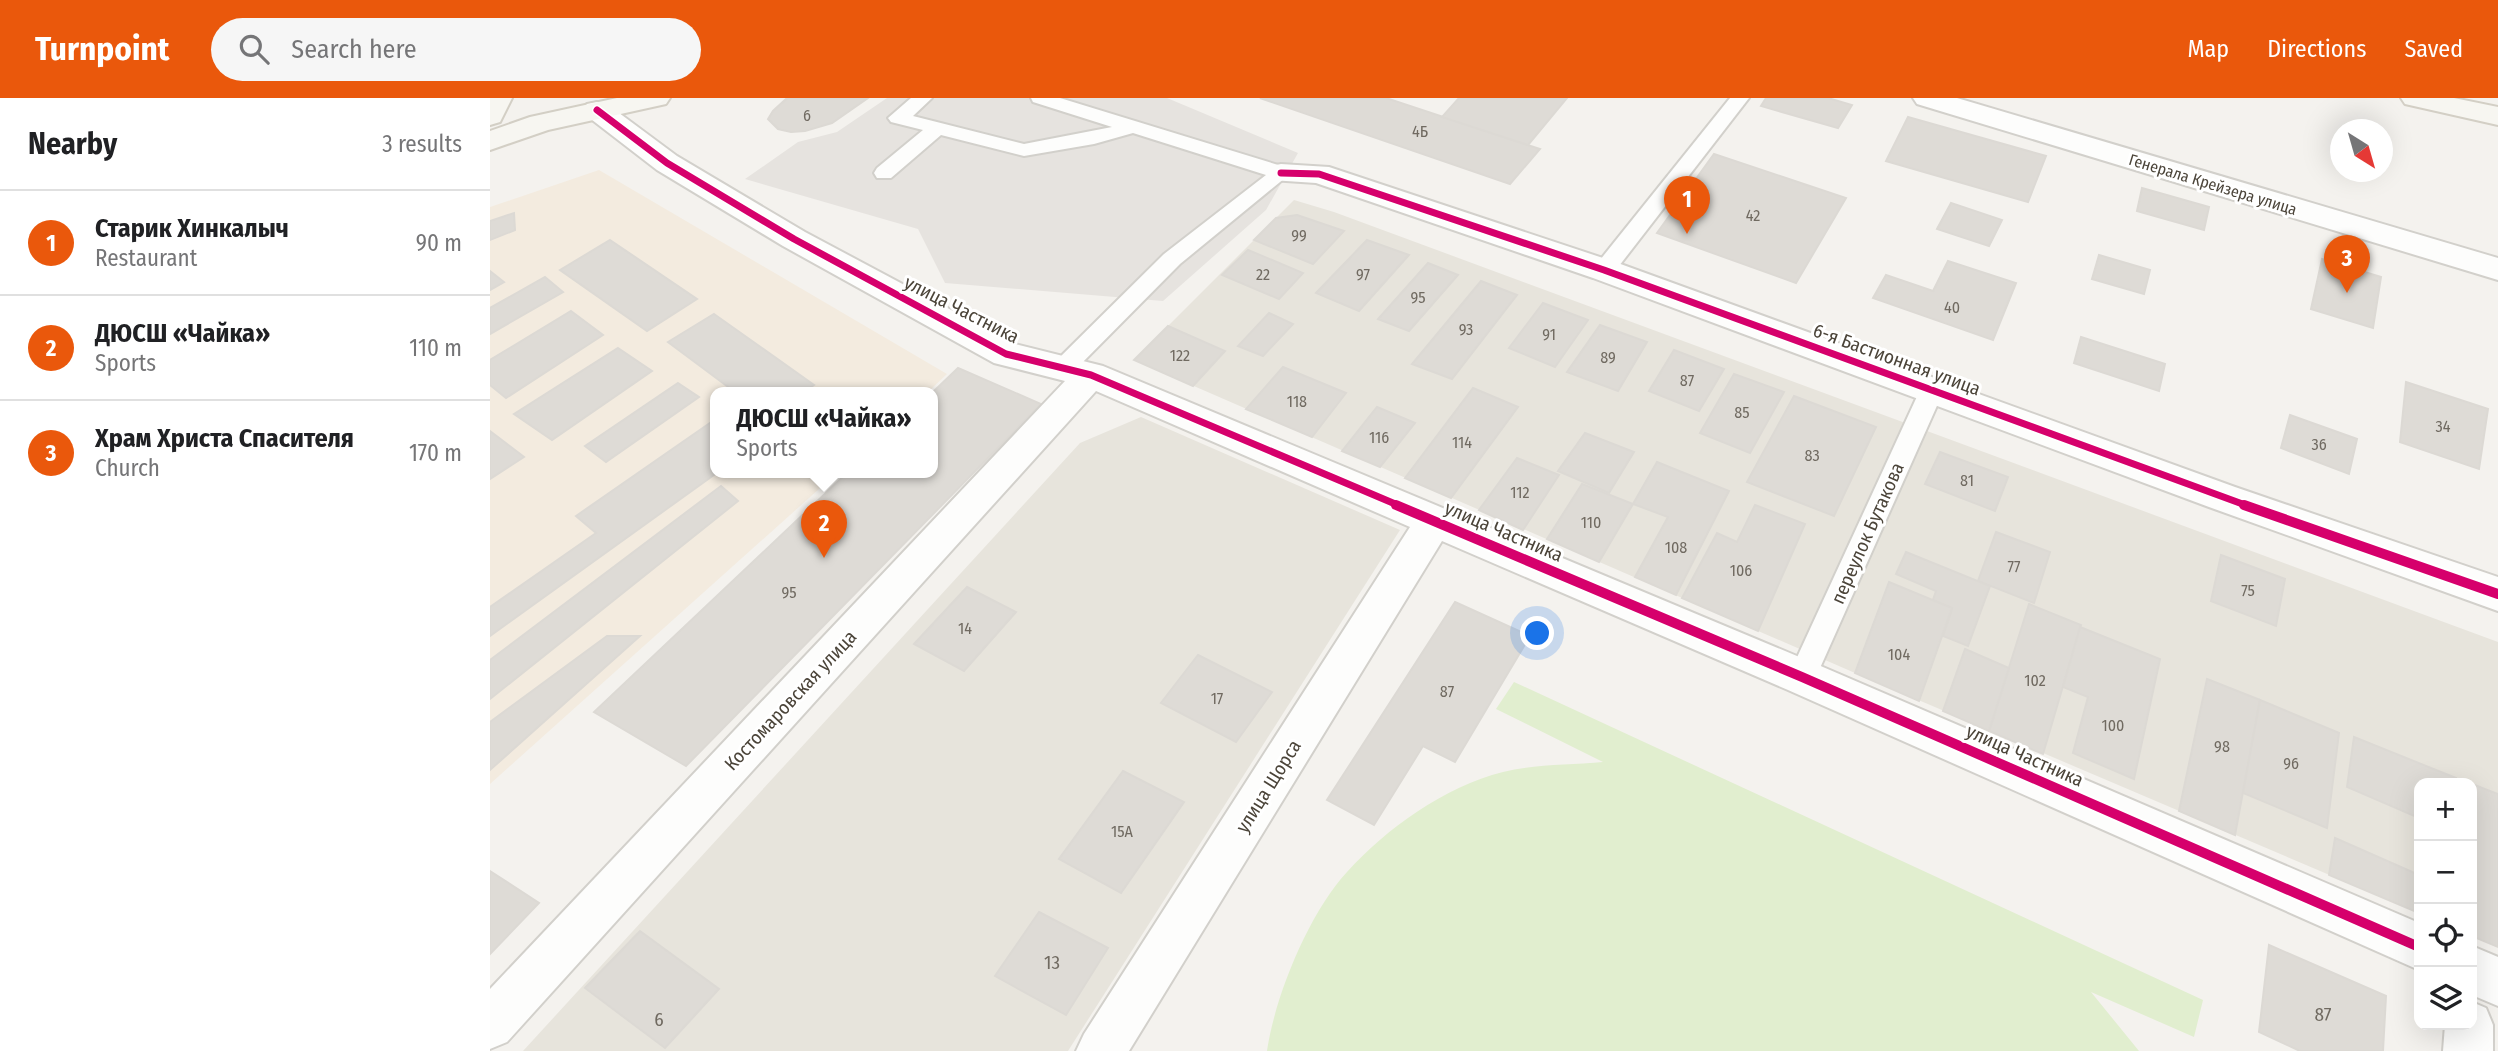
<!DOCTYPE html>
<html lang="en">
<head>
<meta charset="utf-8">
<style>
  :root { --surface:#fff; --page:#f6f6f6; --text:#202124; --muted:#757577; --line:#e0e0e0; --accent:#ea580c }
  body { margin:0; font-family:"Fira Sans Condensed",sans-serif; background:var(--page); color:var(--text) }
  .controls { position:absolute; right:21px; bottom:21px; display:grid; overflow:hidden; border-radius:14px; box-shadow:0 7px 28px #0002 }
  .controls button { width:63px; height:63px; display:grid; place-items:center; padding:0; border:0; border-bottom:2px solid var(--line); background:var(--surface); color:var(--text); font:35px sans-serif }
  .compass { position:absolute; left:1840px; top:21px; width:63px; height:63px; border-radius:50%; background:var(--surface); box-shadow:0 7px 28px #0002; rotate:143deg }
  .you { position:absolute; left:1048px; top:536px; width:24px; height:24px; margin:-18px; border:5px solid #fff; border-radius:50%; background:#1a73e8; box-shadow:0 0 0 10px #1a73e833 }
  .badge { display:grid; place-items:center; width:46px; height:46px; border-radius:50%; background:var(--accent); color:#fff; font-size:23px; font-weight:700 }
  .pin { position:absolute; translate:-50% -58px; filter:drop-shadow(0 2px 4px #0008) }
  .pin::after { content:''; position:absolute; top:37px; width:24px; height:21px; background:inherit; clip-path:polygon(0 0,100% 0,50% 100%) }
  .popup { position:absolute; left:220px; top:289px; width:228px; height:91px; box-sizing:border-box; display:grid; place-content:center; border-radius:14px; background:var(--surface); filter:drop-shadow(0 2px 5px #0005); font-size:23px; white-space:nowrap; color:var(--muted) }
  .popup b { font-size:26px; color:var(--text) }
  .popup::after { content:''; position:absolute; left:50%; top:100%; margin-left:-14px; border:14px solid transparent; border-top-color:var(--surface) }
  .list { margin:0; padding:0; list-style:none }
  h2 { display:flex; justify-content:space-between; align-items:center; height:91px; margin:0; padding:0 28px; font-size:30px }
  h2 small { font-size:23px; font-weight:400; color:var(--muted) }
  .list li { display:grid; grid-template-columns:46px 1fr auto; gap:21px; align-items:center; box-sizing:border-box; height:105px; padding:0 28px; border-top:2px solid var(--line) }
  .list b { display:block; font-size:26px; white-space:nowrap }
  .list p { margin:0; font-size:23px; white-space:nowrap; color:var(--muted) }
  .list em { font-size:23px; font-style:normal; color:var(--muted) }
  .icon { flex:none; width:38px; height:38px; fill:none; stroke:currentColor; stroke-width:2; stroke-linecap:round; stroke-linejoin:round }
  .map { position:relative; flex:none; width:2008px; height:953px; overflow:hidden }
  header { display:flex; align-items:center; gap:42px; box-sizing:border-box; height:98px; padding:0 35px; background:var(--accent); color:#fff }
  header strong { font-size:33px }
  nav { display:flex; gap:38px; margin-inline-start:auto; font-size:24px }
  .search { width:490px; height:63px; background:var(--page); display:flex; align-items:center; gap:18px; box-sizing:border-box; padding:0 24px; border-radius:38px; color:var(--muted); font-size:26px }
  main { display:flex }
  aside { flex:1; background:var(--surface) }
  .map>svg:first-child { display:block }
</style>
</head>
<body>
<header>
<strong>Turnpoint</strong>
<div class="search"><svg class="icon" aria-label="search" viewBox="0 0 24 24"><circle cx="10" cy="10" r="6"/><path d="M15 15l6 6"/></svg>Search here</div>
<nav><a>Map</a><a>Directions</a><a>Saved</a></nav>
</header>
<main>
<aside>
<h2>Nearby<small>3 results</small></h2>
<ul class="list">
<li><span class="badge">1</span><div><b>Старик Хинкалыч</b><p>Restaurant</p></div><em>90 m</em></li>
<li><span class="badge">2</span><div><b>ДЮСШ «Чайка»</b><p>Sports</p></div><em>110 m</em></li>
<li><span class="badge">3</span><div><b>Храм Христа Спасителя</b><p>Church</p></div><em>170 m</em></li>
</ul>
</aside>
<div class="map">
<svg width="2008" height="953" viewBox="0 0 2008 953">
  <rect width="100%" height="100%" fill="#f4f2ee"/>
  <g fill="#e7e4dc">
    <path d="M804 102 844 114 2008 544V849L1982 838V685H1929V815L1365 575 644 262Z"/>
    <path d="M651 319 910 432 578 953H33L590 345Z"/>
  </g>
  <path fill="#f3ebdf" d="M109 72 457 276 438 294H226V374H348L0 686V109Z"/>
  <path fill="#e1eecf" d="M1024 584 1713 902 1704 939 1601 894 1649 953H777C785 898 819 815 857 774 897 730 954 689 1013 674 1046 666 1080 667 1113 664L1006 611Z"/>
  <path fill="#e6e3df" d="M397 0H677L808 55 776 112 673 203 455 185 428 131 255 81 308 44 347 34Z"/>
  <g fill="#dedbd6" stroke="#dcd9d4" stroke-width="2">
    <path d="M297 0H378L342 25 315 33 301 34 288 31 278 21 283 13Z"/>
    <path d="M770 0H896L1050 51 1020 86Z"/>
    <path d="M969 0H1077L1038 47 952 19Z"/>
    <path d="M1276 0H1338L1362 7 1348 30 1271 8Z"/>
    <path d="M1418 19 1556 58 1538 104 1396 63Z"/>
    <path d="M1224 56 1356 100 1306 185 1167 135Z"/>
    <path d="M1652 90 1719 109 1714 132 1647 113Z"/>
    <path d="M1461 105 1512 122 1499 148 1447 131Z"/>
    <path d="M24 115 25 132 0 142V123Z"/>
    <path d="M807 117 854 133 823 166 764 142 786 120Z"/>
    <path d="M120 142 207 201 157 233 70 172Z"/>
    <path d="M877 142 919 157 869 213 826 195Z"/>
    <path d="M758 152 813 175 789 201 732 177Z"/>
    <path d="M1609 157 1660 172 1654 196 1602 181Z"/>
    <path d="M1832 161 1891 179 1883 230 1821 211Z"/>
    <path d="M1458 163 1526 185 1503 242 1383 200 1396 177 1443 193Z"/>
    <path d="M938 165 968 177 919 233 888 221Z"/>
    <path d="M0 173 14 184 0 192Z"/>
    <path d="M55 179 73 194 0 236V210Z"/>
    <path d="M991 183 1027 197 962 281 922 266Z"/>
    <path d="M1053 205 1098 222 1065 269 1019 250Z"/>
    <path d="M81 213 113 237 16 300 0 287V262Z"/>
    <path d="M779 215 803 226 773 258 748 248Z"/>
    <path d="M224 216 324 287 313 294H245L178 244Z"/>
    <path d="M1110 227 1157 244 1128 293 1077 274Z"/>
    <path d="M678 228 735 253 703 288 644 262Z"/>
    <path d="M1591 239 1675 266 1669 293 1584 265Z"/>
    <path d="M128 250 162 273 62 342 24 316Z"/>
    <path d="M1184 252 1234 271 1209 313 1159 293Z"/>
    <path d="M793 269 856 295 822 339 756 311Z"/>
    <path d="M468 270 551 306 196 668 104 614 358 374H442V295Z"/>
    <path d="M1244 276 1294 294 1260 355 1210 335Z"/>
    <path d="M1916 284 1998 311 1989 371 1910 344Z"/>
    <path d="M188 285 209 299 116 364 95 348Z"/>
    <path d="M983 290 1028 309 961 400 915 380Z"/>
    <path d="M1304 298 1386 329 1344 418 1257 384Z"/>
    <path d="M887 309 925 325 890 369 852 353Z"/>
    <path d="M1800 317 1867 341 1859 376 1791 350Z"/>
    <path d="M220 325 226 329V374H228L0 538V509L106 435 86 418Z"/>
    <path d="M0 333 34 359 0 381Z"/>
    <path d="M1095 335 1144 354 1119 395 1068 373Z"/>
    <path d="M1450 354 1518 379 1505 413 1435 386Z"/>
    <path d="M1027 360 1069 377 1033 432 989 412Z"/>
    <path d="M1167 364 1239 393 1186 497 1145 479 1178 419 1143 406Z"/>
    <path d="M1092 386 1143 406 1109 464 1057 441Z"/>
    <path d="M231 388 248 403 0 601V562Z"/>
    <path d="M1265 407 1315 426 1268 533 1192 500 1227 435 1247 444Z"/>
    <path d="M1506 434 1560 454 1544 505 1488 483Z"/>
    <path d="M1416 454 1500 488 1478 548 1453 538 1462 510 1443 502 1446 493 1406 476Z"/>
    <path d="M1731 457 1795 481 1786 528 1721 503Z"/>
    <path d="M1399 484 1462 510 1429 603 1365 575Z"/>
    <path d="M477 489 526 514 474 573 424 546Z"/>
    <path d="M965 504 1040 538 965 664 933 648 884 727 837 702Z"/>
    <path d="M1539 506 1591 527 1553 656 1499 633Z"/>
    <path d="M1590 529 1670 561 1644 681 1583 655 1598 599 1573 589Z"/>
    <path d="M117 538H150L0 672V624Z"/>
    <path d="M1475 551 1519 570 1499 633 1453 613Z"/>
    <path d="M708 557 782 594 746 644 671 605Z"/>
    <path d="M1717 581 1770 602 1745 737 1689 713Z"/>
    <path d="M1770 602 1849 635 1837 730 1753 695Z"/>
    <path d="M1864 639 1966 680V685H1929V720L1857 689Z"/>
    <path d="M633 673 694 704 631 795 569 761Z"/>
    <path d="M1982 686 2008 696V849L1982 838 1984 743 1982 742Z"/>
    <path d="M1845 740 1929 777V815L1839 777Z"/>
    <path d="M0 773 49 805 0 856Z"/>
    <path d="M549 814 618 850 576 917 505 878Z"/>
    <path d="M150 833 229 891 175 950 95 890Z"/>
    <path d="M1779 847 1896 898 1893 953H1810L1769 934Z"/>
  </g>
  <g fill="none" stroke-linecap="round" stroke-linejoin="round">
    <defs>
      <g id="service">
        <path d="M421 0H442L423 18 534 46 622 29 543 4 541 0H570L798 70 801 75 690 166 579 278 571 280 563 278 559 272 563 266 674 156 776 77 643 35 604 46 534 58 451 37 401 80H387L384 75 387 70 433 32 401 24 398 20Z"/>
        <path d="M1240 0H1259L1122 177 1114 179 1106 177 1103 172 1106 167Z"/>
        <path d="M1442 283 1450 286 1454 292 1326 579 1322 588 1312 591 1302 588 1298 579 1430 292 1434 286Z"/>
      </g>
      <g id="minor">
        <path d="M1423 0H1467L2008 160V182L1427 6Z"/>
        <path d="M107 4 117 6 187 58 315 134 525 246 613 268 1326 566 1929 825V872L1298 592 952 443 639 953H586L594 936 920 429 606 293 17 944 0 951V891L575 283 504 265 293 148 167 72 97 18 93 12 97 6Z"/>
        <path d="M791 66 839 69 1125 164 1745 389 2008 479V513L1719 409 1103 180 826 85 781 82 776 75 781 68Z"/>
        <path d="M1982 848 2008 859V908L1982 897Z"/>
        <path d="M1982 904 1996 910 2003 927V953H1953L1955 927H1982Z"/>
      </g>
      <g id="secondary">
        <path d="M0 0H22L10 24 0 27Z"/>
        <path d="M127 0H180L176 6 58 32 0 52V33L40 19Z"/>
        <path d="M1911 0H1964L2008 9V27L1915 6Z"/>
      </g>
    </defs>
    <use href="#service" stroke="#d2d0cb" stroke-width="4"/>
    <use href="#minor" stroke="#d2d0cb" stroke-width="4"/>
    <use href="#secondary" stroke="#d3cfc5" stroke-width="4"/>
    <use href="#service" fill="#fdfdfc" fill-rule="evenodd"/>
    <use href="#minor" fill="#fdfdfc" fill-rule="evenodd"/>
    <use href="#secondary" fill="#f7f6f1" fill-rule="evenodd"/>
    <defs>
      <g id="cycleway-far1">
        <path d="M107 12 177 65 304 141 516 256 601 277 910 408"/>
        <path d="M791 75 829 76 1114 172 1758 408"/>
      </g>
      <g id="cycleway">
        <path d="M906 407 1312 579 1929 849"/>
        <path d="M1754 407 2008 496"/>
      </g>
    </defs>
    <use href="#cycleway-far1" stroke="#fff" stroke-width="10"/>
    <use href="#cycleway" stroke="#fff" stroke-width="14"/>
    <use href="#cycleway-far1" stroke="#d6006c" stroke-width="7"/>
    <use href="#cycleway" stroke="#d6006c" stroke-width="10"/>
  </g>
  <g text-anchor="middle" stroke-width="6" stroke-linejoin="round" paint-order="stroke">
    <g font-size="16" fill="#706a61">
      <text x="317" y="23">6</text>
      <text x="930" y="39">4Б</text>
      <text x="1263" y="123">42</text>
      <text x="809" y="143">99</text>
      <text x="773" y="182">22</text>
      <text x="873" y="182">97</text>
      <text x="928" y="205">95</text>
      <text x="1462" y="215">40</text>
      <text x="976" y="237">93</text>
      <text x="1059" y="242">91</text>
      <text x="690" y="263">122</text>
      <text x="1118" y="265">89</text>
      <text x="1197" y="288">87</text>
      <text x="807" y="309">118</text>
      <text x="1252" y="320">85</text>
      <text x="1953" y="334">34</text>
      <text x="889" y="345">116</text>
      <text x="972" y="350">114</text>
      <text x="1829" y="352">36</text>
      <text x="1322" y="363">83</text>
      <text x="1477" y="388">81</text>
      <text x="1030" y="400">112</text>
      <text x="1101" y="430">110</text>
      <text x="1186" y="455">108</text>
      <text x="1524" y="474">77</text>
      <text x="1251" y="478">106</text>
      <text x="1758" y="498">75</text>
      <text x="299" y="500">95</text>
      <text x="475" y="536">14</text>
      <text x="1409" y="562">104</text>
      <text x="1545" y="588">102</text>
      <text x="957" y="599">87</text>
      <text x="727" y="606">17</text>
      <text x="1623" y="633">100</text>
      <text x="1732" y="654">98</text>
      <text x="1801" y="671">96</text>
      <text x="632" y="739">15А</text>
    </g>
    <g font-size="16" fill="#4b4439" stroke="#fff">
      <text transform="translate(1723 86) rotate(17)" y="6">Генерала Крейзера улица</text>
    </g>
    <g font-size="19" fill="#4b4439" stroke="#fff">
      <text transform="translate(472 211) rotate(27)" y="7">улица Частника</text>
      <text transform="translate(1407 261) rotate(20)" y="7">6-я Бастионная улица</text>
      <text transform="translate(1014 433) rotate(23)" y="7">улица Частника</text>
      <text transform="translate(1377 435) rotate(-66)" y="7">переулок Бутакова</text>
      <text transform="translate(300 602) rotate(-47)" y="7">Костомаровская улица</text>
      <text transform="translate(1535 657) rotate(24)" y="7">улица Частника</text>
      <text transform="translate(778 688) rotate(-58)" y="7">улица Щорса</text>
    </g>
    <g font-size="19" fill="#706a61">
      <text x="562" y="871">13</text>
      <text x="1833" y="923">87</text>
      <text x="169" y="928">6</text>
    </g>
  </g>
</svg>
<div class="controls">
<button>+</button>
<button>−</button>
<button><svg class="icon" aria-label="locate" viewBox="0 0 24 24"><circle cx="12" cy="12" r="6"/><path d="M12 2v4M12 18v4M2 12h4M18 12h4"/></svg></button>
<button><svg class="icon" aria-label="layers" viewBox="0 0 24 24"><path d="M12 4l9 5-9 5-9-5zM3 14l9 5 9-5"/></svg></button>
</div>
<svg class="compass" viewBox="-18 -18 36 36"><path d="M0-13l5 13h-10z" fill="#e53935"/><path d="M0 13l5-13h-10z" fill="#757577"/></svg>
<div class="you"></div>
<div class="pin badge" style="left:1197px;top:136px">1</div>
<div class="pin badge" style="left:334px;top:460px">2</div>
<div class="popup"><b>ДЮСШ «Чайка»</b>Sports</div>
<div class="pin badge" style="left:1857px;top:195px">3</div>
</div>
</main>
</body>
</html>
